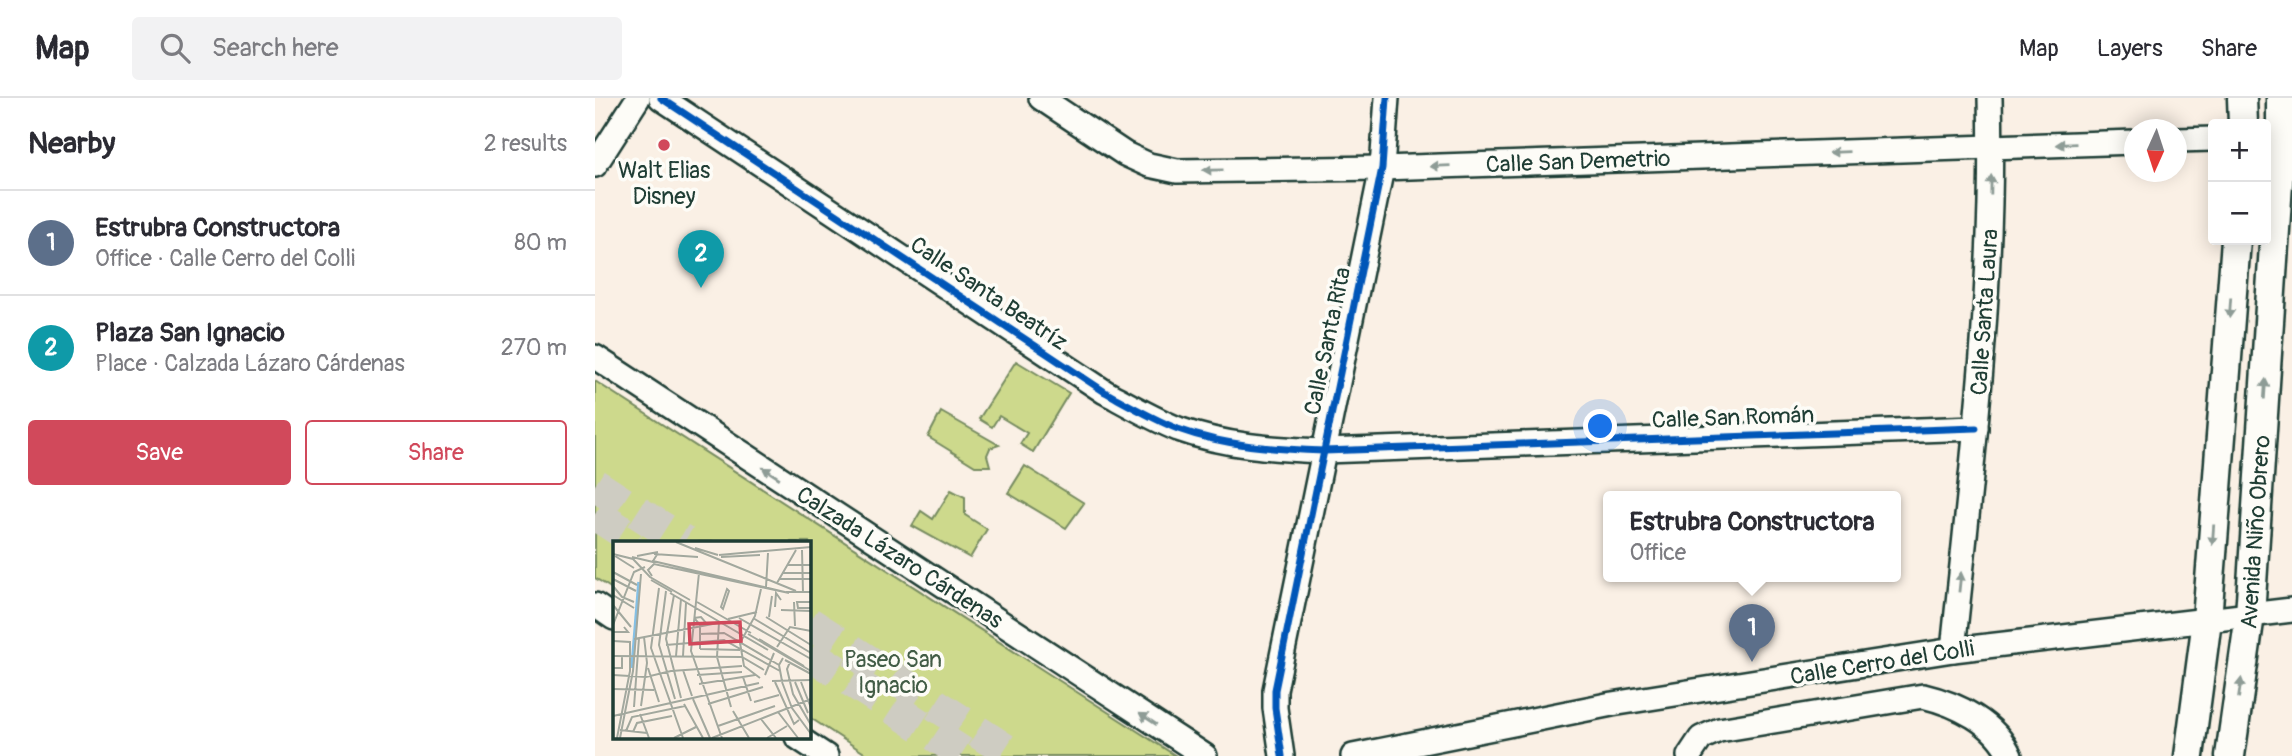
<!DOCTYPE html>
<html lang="en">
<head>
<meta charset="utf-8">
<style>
  :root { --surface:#fff; --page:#f2f2f3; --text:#2b2b33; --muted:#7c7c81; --line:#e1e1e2; --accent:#d1495b }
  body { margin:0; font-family:Pangolin,sans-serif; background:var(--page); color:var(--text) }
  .controls { position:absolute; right:21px; top:21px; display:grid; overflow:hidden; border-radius:7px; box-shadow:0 4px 18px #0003 }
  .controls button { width:63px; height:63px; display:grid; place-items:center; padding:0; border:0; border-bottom:2px solid var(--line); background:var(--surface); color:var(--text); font:35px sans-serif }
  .compass { position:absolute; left:1529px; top:21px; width:63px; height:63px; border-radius:50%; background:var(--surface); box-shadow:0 4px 18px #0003; rotate:183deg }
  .you { position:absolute; left:1006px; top:329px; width:24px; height:24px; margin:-18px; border:5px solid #fff; border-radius:50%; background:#1a73e8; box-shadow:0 0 0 10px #1a73e833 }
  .badge { display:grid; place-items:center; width:46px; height:46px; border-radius:50%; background:var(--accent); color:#fff; font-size:23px; font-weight:700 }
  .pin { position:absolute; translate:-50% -58px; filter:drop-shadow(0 2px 4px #0008) }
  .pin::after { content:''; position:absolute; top:37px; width:24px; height:21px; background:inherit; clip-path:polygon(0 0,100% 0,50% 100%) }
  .popup { position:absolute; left:1008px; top:393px; width:298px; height:91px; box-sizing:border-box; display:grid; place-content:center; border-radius:7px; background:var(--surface); filter:drop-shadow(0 2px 5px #0005); font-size:23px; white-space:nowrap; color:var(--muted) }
  .popup b { font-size:26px; color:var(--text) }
  .popup::after { content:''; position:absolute; left:50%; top:100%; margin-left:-14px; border:14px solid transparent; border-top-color:var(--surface) }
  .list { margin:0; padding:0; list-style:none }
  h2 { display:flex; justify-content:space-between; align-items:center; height:91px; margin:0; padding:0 28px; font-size:30px }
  h2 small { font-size:23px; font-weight:400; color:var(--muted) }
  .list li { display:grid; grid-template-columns:46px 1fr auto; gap:21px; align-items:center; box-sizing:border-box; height:105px; padding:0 28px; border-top:2px solid var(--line) }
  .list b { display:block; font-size:26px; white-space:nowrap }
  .list p { margin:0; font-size:23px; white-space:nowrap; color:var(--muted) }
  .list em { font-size:23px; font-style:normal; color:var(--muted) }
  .actions { display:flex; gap:14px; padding:21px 28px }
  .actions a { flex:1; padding:16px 0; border:2px solid var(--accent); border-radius:7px; text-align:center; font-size:24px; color:var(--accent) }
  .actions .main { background:var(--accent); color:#fff }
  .icon { flex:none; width:38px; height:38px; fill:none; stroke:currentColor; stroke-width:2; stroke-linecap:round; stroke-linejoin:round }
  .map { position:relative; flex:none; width:1697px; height:658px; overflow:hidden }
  header { display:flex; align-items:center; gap:42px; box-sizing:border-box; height:98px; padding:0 35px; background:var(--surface); border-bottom:2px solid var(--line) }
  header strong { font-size:33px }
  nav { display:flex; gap:38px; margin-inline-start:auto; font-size:24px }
  .search { width:490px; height:63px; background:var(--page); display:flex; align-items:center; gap:18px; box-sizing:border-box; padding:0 24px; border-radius:7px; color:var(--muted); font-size:26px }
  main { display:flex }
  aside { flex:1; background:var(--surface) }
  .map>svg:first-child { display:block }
</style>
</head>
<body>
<header>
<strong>Map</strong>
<div class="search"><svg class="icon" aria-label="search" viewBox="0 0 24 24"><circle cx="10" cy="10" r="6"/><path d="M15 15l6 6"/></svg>Search here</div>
<nav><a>Map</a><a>Layers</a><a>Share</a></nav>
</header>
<main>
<aside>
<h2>Nearby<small>2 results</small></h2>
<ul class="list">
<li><span class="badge" style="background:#5c6f8a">1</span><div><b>Estrubra Constructora</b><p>Office · Calle Cerro del Colli</p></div><em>80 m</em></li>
<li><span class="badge" style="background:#0f9aa8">2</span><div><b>Plaza San Ignacio</b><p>Place · Calzada Lázaro Cárdenas</p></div><em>270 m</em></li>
</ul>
<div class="actions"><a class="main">Save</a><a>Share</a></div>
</aside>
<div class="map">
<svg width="1697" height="658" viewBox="0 0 1697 658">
  <rect width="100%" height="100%" fill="#faf0e5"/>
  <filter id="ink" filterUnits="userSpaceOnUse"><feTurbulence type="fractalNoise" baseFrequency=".0143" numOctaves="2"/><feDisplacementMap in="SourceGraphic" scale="14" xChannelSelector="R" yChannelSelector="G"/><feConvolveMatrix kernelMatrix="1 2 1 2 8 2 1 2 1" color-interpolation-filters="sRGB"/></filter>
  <g filter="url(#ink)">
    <g fill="#cdd98c" stroke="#768b60" stroke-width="2">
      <path d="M421 263 474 295 438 354 425 346 432 335 404 318 397 329 384 321Z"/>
      <path d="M0 283 3 285 581 658H274L214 619V444H19V492L0 480Z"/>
      <path d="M346 314 404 347 395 350 392 357 395 368H380L333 339Z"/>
      <path d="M430 368 489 405 471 430 413 395Z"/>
      <path d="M356 392 370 399V417L392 431 375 460 317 428 326 413 338 421Z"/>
    </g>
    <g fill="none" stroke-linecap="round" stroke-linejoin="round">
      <g stroke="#ceccc2" stroke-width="33" stroke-dasharray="33 17" stroke-linecap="butt">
        <path d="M0 387 89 444"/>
        <path d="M0 416 43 444"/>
        <path d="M214 525 420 658"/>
        <path d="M214 555 372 658"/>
      </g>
      <defs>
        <g id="minor">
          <path d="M66 0 510 294C534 307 558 321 583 331 630 348 679 351 729 353L1381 330"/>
          <path d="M446 0 530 56 554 67 582 73 787 70 1540 44"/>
          <path d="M1582 42 1618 41"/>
          <path d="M0 67 43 0"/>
          <path d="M0 259 610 658"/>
          <path d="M0 507 19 520"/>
          <path d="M1358 552C1377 369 1400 184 1395 0"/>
          <path d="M202 639 231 658"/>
          <path d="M687 658 680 610V592L787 70 792 0"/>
          <path d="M758 658 1017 606 1358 552 1697 512"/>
          <path d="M1094 658 1106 640 1124 632 1328 598C1362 606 1401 625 1415 658"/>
        </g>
        <g id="major">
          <path d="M1647 0 1648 26"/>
          <path d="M1594 658 1612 522 1641 142"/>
          <path d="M1635 658 1655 517 1686 39V0"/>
        </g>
      </defs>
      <use href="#minor" stroke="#1f3d34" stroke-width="28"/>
      <use href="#major" stroke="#1f3d34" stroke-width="33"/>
      <use href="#minor" stroke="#fdfcf7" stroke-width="23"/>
      <use href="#major" stroke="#fdfcf7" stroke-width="28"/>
      <defs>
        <g id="cycleway">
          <path d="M66 0 510 294C534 307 558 321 583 331 630 348 679 351 729 353L1381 330"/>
          <path d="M687 658 680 610V592L787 70 792 0"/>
        </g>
      </defs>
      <use href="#cycleway" stroke="#fdfcf7" stroke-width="11"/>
      <use href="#cycleway" stroke="#0057b8" stroke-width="7"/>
    </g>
    <defs><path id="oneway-solid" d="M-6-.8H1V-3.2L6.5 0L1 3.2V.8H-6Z" transform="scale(1.75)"/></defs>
    <g fill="#8e9c96">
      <use href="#oneway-solid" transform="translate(1471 46) rotate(178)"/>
      <use href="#oneway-solid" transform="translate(1244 54) rotate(178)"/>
      <use href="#oneway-solid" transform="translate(845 68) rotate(178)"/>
      <use href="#oneway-solid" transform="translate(618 72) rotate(179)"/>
      <use href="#oneway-solid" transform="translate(1396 87) rotate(-89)"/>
      <use href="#oneway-solid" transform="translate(1635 210) rotate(94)"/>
      <use href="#oneway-solid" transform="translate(1670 291) rotate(-86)"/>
      <use href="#oneway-solid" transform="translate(176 375) rotate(-147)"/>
      <use href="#oneway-solid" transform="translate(1618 437) rotate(94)"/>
      <use href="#oneway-solid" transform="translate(1365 484) rotate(-84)"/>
      <use href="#oneway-solid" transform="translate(1645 590) rotate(-82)"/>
      <use href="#oneway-solid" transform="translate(553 621) rotate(-147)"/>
    </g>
  </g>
  <circle fill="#d1495b" stroke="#fdfcf7" stroke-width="2.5" cx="69" cy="47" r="7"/>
  <g text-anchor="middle" stroke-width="7" stroke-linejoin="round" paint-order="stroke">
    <g font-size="23" fill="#1f3d34" stroke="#fdfcf7">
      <text transform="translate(983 63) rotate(-2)" y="8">Calle San Demetrio</text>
      <text transform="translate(394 195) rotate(34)" y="8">Calle Santa Beatríz</text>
      <text transform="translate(1389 214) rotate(-86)" y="8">Calle Santa Laura</text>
      <text transform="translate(732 243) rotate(-78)" y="8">Calle Santa Rita</text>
      <text transform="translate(1138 319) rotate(-2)" y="8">Calle San Román</text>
      <text transform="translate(1660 434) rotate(-86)" y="8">Avenida Niño Obrero</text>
      <text transform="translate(305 459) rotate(33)" y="8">Calzada Lázaro Cárdenas</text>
      <text transform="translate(1287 564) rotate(-9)" y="8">Calle Cerro del Colli</text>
    </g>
    <g font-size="23" fill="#1f3d34" stroke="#fdfcf7">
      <text x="69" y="80">Walt Elias<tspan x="69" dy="26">Disney</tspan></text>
    </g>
    <g font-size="23" fill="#425c46" stroke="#fdfcf7">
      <text x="298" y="569">Paseo San<tspan x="298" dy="26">Ignacio</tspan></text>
    </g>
  </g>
  <g transform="translate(18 443)">
    <rect width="198" height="198" fill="#faf0e5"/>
    <path fill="none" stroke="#85c0e5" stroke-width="3.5" d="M19 127 26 41"/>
    <path fill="none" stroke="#a2a89e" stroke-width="2" d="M63 1 183 50M82 7 105 14M189 9 190 52M0 13 20 18 37 36 77 59M41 13 85 16M106 14 198 6M2 15 21 27M24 15 45 11M19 16 40 21M108 16 147 14M175 24H198M0 31 24 44M86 32 78 110 109 197M170 32H198M39 35 35 29 41 23 176 52 40 20 45 12M0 38 23 50M166 38H198M38 39 59 51M164 42 183 9M0 45 9 56 21 61M153 46 155 12M46 47 38 107 70 197M114 48 116 50 110 68 108 66ZM53 50 46 104 62 158M173 51H198M57 52 155 109M0 54 21 67M61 54 53 98 68 157M84 61 138 92M181 61 182 85M198 61H184L185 67H198M0 64 18 86M162 66 163 52 168 59M168 69 198 70M153 76 198 104M156 76 159 55M81 77 88 76 94 83 87 84 82 78M126 77 198 118M140 77 198 112M115 78 144 71M106 81 104 116 118 166M0 84 21 31 32 26M87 86V108M0 91H15L11 86M86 93 111 92 166 124M135 93 198 130M21 98 105 82M146 98 191 125M0 100 17 101V130L4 197M53 104 111 99 167 130M164 106 177 86 198 90M87 108 127 109M0 115 129 116 151 129M63 115 68 58M70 115 73 62M172 119 198 133M177 121 174 128 180 153 198 184M0 127H9V115M35 127 46 161M70 129 79 155M0 134 33 136 58 130 129 125M84 134 129 131M152 134 161 112M130 136 138 160M147 137 131 125 127 102 142 75 148 48M159 140 198 139M169 140 166 124 170 117M162 141 181 183 186 179M169 141 179 167 198 193M182 141 195 172M188 141 198 167M86 143 142 134M0 148 41 149M80 158 97 197M141 161 166 154M71 163 90 197M95 163 150 146M28 165 34 122 31 96M21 166 26 97M120 170 136 197M165 171 185 197M27 173 36 197M0 175 146 142M148 178 163 197M105 185 162 165M7 189 34 192M13 190 19 176 72 165M20 191 24 182 59 175M7 197 20 130 28 33M61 197 83 186M99 197 198 158M154 197 174 185"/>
    <path fill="#d1495b" fill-opacity="0.15" stroke="#d1495b" stroke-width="3.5" d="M127 81 128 100 77 103 76 83Z"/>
    <rect width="198" height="198" fill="none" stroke="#1f3d34" stroke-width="3.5"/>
  </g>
</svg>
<div class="controls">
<button>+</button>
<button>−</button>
</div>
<svg class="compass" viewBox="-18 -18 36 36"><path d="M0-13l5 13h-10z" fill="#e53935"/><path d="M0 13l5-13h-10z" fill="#7c7c81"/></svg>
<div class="you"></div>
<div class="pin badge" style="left:1157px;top:564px;background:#5c6f8a">1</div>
<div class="popup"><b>Estrubra Constructora</b>Office</div>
<div class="pin badge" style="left:106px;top:190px;background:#0f9aa8">2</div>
</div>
</main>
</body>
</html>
